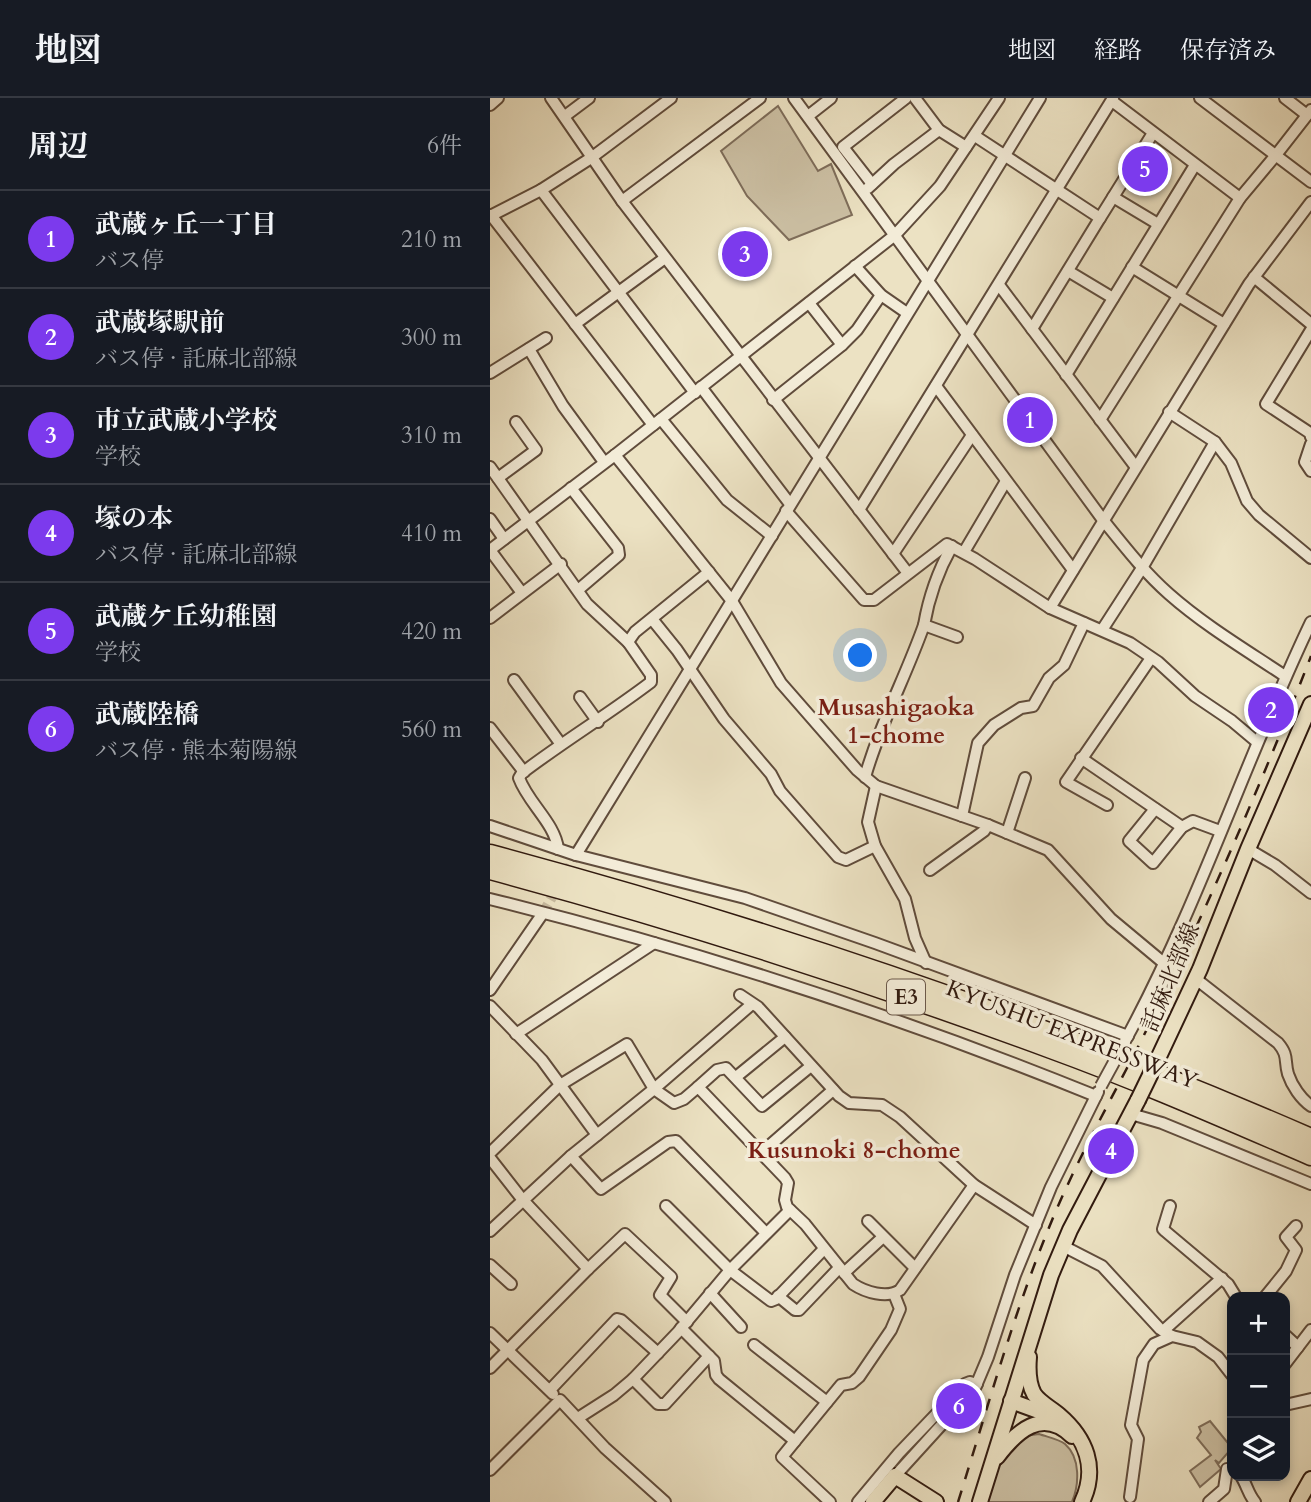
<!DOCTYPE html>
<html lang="ja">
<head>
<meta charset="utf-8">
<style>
  :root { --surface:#171b24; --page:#242831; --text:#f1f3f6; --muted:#9ea1a6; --line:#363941; --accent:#7c3aed }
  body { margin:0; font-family:Cardo,"Noto Serif JP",serif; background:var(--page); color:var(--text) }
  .controls { position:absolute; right:21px; bottom:21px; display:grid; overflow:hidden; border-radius:14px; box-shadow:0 4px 10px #0003 }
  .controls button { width:63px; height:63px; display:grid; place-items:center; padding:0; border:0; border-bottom:2px solid var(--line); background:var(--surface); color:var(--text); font:35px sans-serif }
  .you { position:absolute; left:371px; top:558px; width:24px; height:24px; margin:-18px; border:5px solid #fff; border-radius:50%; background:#1a73e8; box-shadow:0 0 0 10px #1a73e833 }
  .badge { display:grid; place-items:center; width:46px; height:46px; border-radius:50%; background:var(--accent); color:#fff; font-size:23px; font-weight:700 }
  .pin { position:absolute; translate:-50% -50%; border:4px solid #fff; box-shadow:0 2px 7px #0006 }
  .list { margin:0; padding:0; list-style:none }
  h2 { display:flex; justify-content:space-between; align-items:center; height:91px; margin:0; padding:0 28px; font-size:30px }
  h2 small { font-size:23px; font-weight:400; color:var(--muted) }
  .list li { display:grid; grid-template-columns:46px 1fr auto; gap:21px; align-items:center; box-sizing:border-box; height:98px; padding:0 28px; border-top:2px solid var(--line) }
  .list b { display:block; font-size:26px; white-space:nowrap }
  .list p { margin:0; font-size:23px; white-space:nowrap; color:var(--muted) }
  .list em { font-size:23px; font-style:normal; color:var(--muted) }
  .icon { flex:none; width:38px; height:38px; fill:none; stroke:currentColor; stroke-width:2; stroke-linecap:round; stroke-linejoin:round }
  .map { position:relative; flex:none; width:821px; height:1404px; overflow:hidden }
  header { display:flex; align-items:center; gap:42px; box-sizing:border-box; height:98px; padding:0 35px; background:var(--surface); border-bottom:2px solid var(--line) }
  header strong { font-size:33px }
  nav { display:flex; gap:38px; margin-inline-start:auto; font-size:24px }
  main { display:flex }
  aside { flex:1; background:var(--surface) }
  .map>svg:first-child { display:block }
</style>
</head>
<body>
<header>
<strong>地図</strong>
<nav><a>地図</a><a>経路</a><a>保存済み</a></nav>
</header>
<main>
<aside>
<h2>周辺<small>6件</small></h2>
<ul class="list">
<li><span class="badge">1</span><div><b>武蔵ヶ丘一丁目</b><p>バス停</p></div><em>210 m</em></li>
<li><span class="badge">2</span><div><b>武蔵塚駅前</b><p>バス停 · 託麻北部線</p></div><em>300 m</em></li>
<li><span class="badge">3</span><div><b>市立武蔵小学校</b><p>学校</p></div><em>310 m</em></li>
<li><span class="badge">4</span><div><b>塚の本</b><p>バス停 · 託麻北部線</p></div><em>410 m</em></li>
<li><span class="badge">5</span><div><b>武蔵ケ丘幼稚園</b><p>学校</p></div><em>420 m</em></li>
<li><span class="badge">6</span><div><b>武蔵陸橋</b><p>バス停 · 熊本菊陽線</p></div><em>560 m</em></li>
</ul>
</aside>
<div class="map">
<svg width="821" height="1404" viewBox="0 0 821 1404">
  <rect width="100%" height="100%" fill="#ece2c3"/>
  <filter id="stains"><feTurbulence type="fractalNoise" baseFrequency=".00286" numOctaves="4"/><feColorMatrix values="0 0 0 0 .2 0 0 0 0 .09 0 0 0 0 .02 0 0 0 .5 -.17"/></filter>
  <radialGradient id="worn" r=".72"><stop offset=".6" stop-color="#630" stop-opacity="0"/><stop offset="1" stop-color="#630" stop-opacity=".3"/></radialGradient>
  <g fill="#ccc0a4" stroke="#7e6d5a" stroke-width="2">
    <path d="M288 8 328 73 341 66 362 117 299 142 257 98 231 53Z"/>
    <path d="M720 1323 742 1350 729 1365 725 1362 731 1371 710 1389 700 1373 721 1357 707 1340 711 1334 709 1329Z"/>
    <path d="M549 1336C557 1339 569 1341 575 1346 591 1360 589 1387 582 1404H493L505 1368 527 1339Z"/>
  </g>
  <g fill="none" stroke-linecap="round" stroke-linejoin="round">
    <path stroke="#c7ba9f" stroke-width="10" stroke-dasharray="10 5" stroke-linecap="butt" d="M53 815 86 757"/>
    <defs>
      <g id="minor">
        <path d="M61 0 132 103 417 474"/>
        <path d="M304 0 613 422C634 448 654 474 679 496 714 527 756 552 795 578"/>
        <path d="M425 0 449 32 476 49"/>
        <path d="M710 0 821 84"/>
        <path d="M795 0 817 17"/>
        <path d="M622 3 750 100"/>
        <path d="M0 7 8 0"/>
        <path d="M75 18 99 0"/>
        <path d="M318 18 341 0"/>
        <path d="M485 38 610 120 542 231"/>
        <path d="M382 86 353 49 416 0"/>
        <path d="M378 90 404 66 449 32"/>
        <path d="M51 92 205 295"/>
        <path d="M623 99 668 126"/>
        <path d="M132 103 270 0"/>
        <path d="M1 117 163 327"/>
        <path d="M0 118 51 92 101 60 181 0"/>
        <path d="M610 120 663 35"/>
        <path d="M365 168 391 197 417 215"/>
        <path d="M642 169 734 226"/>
        <path d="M578 173 623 200"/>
        <path d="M764 179 821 226"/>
        <path d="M509 187 645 368"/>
        <path d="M85 226 175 160"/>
        <path d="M821 232 776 306 820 335 821 339"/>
        <path d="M352 247 367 232 391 197"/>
        <path d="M39 251 73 308 114 364"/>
        <path d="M0 275 56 240"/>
        <path d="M576 277 705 67"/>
        <path d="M446 288 583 472"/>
        <path d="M211 289 300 406"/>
        <path d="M283 302 352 247 319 205"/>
        <path d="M679 314 725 344 741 365 757 403 769 417 821 460"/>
        <path d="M171 321 237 402 282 438"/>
        <path d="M610 322 750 100 786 57 821 12"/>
        <path d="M821 346 815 364 821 373"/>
        <path d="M125 357 242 503 291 585 367 672 386 688 498 727 558 752 621 821 675 866"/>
        <path d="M0 369 97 506 138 544"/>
        <path d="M8 380 46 352 26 324"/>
        <path d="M81 390 128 450 129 457 88 492"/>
        <path d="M369 412 623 0"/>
        <path d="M296 413 374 502H384L457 446 485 461 560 510 640 545 668 564 705 598 742 623 767 644"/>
        <path d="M0 421 14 441"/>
        <path d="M462 448C448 473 439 498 434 527L467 539"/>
        <path d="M0 452 125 357 405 137 450 88 509 0"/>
        <path d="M0 452 32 495"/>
        <path d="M474 454 516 383"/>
        <path d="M403 456 482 337"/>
        <path d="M560 510 759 186 821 104"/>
        <path d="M0 520 71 466"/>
        <path d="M162 521 187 552 234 621 281 676 290 693 348 759 356 762 385 748"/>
        <path d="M612 532 652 470 725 344"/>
        <path d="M24 582 70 645"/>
        <path d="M90 599 108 624"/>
        <path d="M0 630 34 674"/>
        <path d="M591 660 692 729"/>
        <path d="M375 679C390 626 416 578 434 527"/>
        <path d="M386 688 378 724 385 748 415 801 425 840 436 865"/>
        <path d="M617 707 576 684 661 560"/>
        <path d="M665 711 639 743 663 765 692 729 703 723 730 733"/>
        <path d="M472 718 488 645 504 627 531 610 543 608 559 580 574 567 594 525"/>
        <path d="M0 728 86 757 255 800 385 845 638 938"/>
        <path d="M517 735 535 680"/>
        <path d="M68 751C65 725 38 705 29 680L32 675C74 643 119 616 161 584V577L138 544 145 534 219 474"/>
        <path d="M758 751 785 767 821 795"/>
        <path d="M86 757 550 0"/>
        <path d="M440 772 494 733 498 727"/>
        <path d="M0 801C206 852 409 918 606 998"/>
        <path d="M706 881 788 945C799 958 794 962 798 976 802 988 811 1001 821 1008"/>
        <path d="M0 892 53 815"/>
        <path d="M250 897 268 909 349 998 359 1005 392 1007 410 1019 484 1087 546 1127"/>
        <path d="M0 908 52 962 107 1037"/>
        <path d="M26 936 164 845"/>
        <path d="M635 943C708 809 755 662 821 524"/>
        <path d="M246 979 295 939"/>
        <path d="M208 989 227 972 236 970 272 1008 321 968"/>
        <path d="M641 1016 672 1025 821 1086"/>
        <path d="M0 1055 70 987 137 946 164 991 184 1005 194 1001 208 989 295 1080 298 1085 295 1102 297 1109 315 1126 363 1186C375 1194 397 1201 410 1192L484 1087"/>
        <path d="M271 1055 343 992"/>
        <path d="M81 1058 111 1091 178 1044 186 1043 276 1135"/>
        <path d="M0 1060 32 1101 98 1171 0 1270"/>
        <path d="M176 1108 240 1172 281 1203 286 1201 334 1151"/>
        <path d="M680 1108 673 1131 675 1133 738 1186 746 1199"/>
        <path d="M378 1123 425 1170"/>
        <path d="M0 1133 81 1058 164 991 262 906"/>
        <path d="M573 1148 612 1168 670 1231 682 1238"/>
        <path d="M0 1167 21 1186"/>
        <path d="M98 1171 135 1136 181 1179 170 1197 197 1224"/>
        <path d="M354 1175 393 1139"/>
        <path d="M220 1195 251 1229"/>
        <path d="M288 1198 305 1212H309L349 1170"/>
        <path d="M775 1199 796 1173 806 1152 796 1139 806 1128"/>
        <path d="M191 1230 224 1263 226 1277 229 1281 305 1343 292 1359 340 1404"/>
        <path d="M673 1233 732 1180"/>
        <path d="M0 1235 63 1296"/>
        <path d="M795 1237 808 1249"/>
        <path d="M264 1247 337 1304"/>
        <path d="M795 1266 821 1232"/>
        <path d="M143 1281 168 1306H175L219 1258"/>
        <path d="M60 1292 127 1221 131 1222 168 1255"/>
        <path d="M795 1307 821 1301"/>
        <path d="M88 1320 124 1297 143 1281 188 1234 240 1172 300 1112"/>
        <path d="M305 1343 351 1287 362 1285 369 1279 401 1232 410 1211 404 1196"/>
        <path d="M0 1372 70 1302 115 1350 175 1404"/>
        <path d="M405 1378 485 1290 498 1259 525 1177 561 1089 608 994"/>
        <path d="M751 1378C757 1387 758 1396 765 1404"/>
        <path d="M640 1399 648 1341 641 1327 653 1262 664 1246 682 1238 707 1244 728 1259 742 1277"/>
        <path d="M368 1404 409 1355 475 1286 480 1284 487 1286"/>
        <path d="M719 1404 734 1391 737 1371H742"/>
      </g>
      <g id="major">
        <path d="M665 967 710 871 758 751 821 606"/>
        <path d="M539 1259C538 1271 538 1285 544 1296 550 1305 561 1310 569 1317 596 1340 608 1370 592 1404"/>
        <path d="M521 1303 562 1318"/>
        <path d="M507 1359C526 1334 552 1309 582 1338"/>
        <path d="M383 1404 405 1378 446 1404"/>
        <path d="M490 1404 561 1177 580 1132 648 1002"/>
        <path d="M808 1404 821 1381"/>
      </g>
      <g id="highway">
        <path d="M0 756C280 831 555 924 821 1040"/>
        <path d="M0 772C190 823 377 883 561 951 649 983 735 1021 821 1058"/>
      </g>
    </defs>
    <use href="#minor" stroke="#604c3c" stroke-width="14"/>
    <use href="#major" stroke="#311a0f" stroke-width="18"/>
    <use href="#highway" stroke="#311a0f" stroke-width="21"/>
    <use href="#minor" stroke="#f3ecd8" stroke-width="10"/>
    <use href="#major" stroke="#ece2c3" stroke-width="14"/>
    <use href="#highway" stroke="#ece2c3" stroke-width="18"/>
    <path stroke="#311a0f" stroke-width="2.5" stroke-dasharray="12 12" stroke-linecap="butt" d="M468 1404C496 1315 521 1224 556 1137 585 1063 626 994 661 923 720 804 773 682 821 558"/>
    <defs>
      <path id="minor-bridge" d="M611 988 635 944"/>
      <path id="major-bridge" d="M648 1002 665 967"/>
    </defs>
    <use href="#minor-bridge" stroke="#604c3c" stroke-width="14" stroke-linecap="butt"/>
    <use href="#major-bridge" stroke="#311a0f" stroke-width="18" stroke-linecap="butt"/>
    <use href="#minor-bridge" stroke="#f3ecd8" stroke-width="10"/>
    <use href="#major-bridge" stroke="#ece2c3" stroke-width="14"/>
  </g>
  <g text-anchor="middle" stroke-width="7" stroke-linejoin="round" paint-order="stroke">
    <rect fill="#f3ecd8" stroke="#6b594b" stroke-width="2" x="397" y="881.5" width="38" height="35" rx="5"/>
    <g font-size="21" font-weight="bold" fill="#311a0f">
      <text x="416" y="906">E3</text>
    </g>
    <g font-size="23" fill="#311a0f" stroke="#f3ecd8">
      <text transform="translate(680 879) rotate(-67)" y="8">託麻北部線</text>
      <text transform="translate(582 936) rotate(21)" y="8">KYUSHU EXPRESSWAY</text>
    </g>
    <g font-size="24" font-weight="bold" fill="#7a1f14" stroke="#f3ecd8">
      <text x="406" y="617">Musashigaoka<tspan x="406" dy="28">1-chome</tspan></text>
      <text x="364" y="1060">Kusunoki 8-chome</text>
    </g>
  </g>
  <rect width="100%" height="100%" filter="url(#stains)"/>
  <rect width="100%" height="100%" fill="url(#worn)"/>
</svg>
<div class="controls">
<button>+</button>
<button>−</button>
<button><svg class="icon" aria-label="layers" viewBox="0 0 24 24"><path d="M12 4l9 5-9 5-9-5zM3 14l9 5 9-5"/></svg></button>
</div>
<div class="you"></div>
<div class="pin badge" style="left:540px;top:322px">1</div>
<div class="pin badge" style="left:781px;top:612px">2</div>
<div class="pin badge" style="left:255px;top:156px">3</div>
<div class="pin badge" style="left:621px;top:1053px">4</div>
<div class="pin badge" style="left:655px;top:71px">5</div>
<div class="pin badge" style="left:469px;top:1308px">6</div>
</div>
</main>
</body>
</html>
